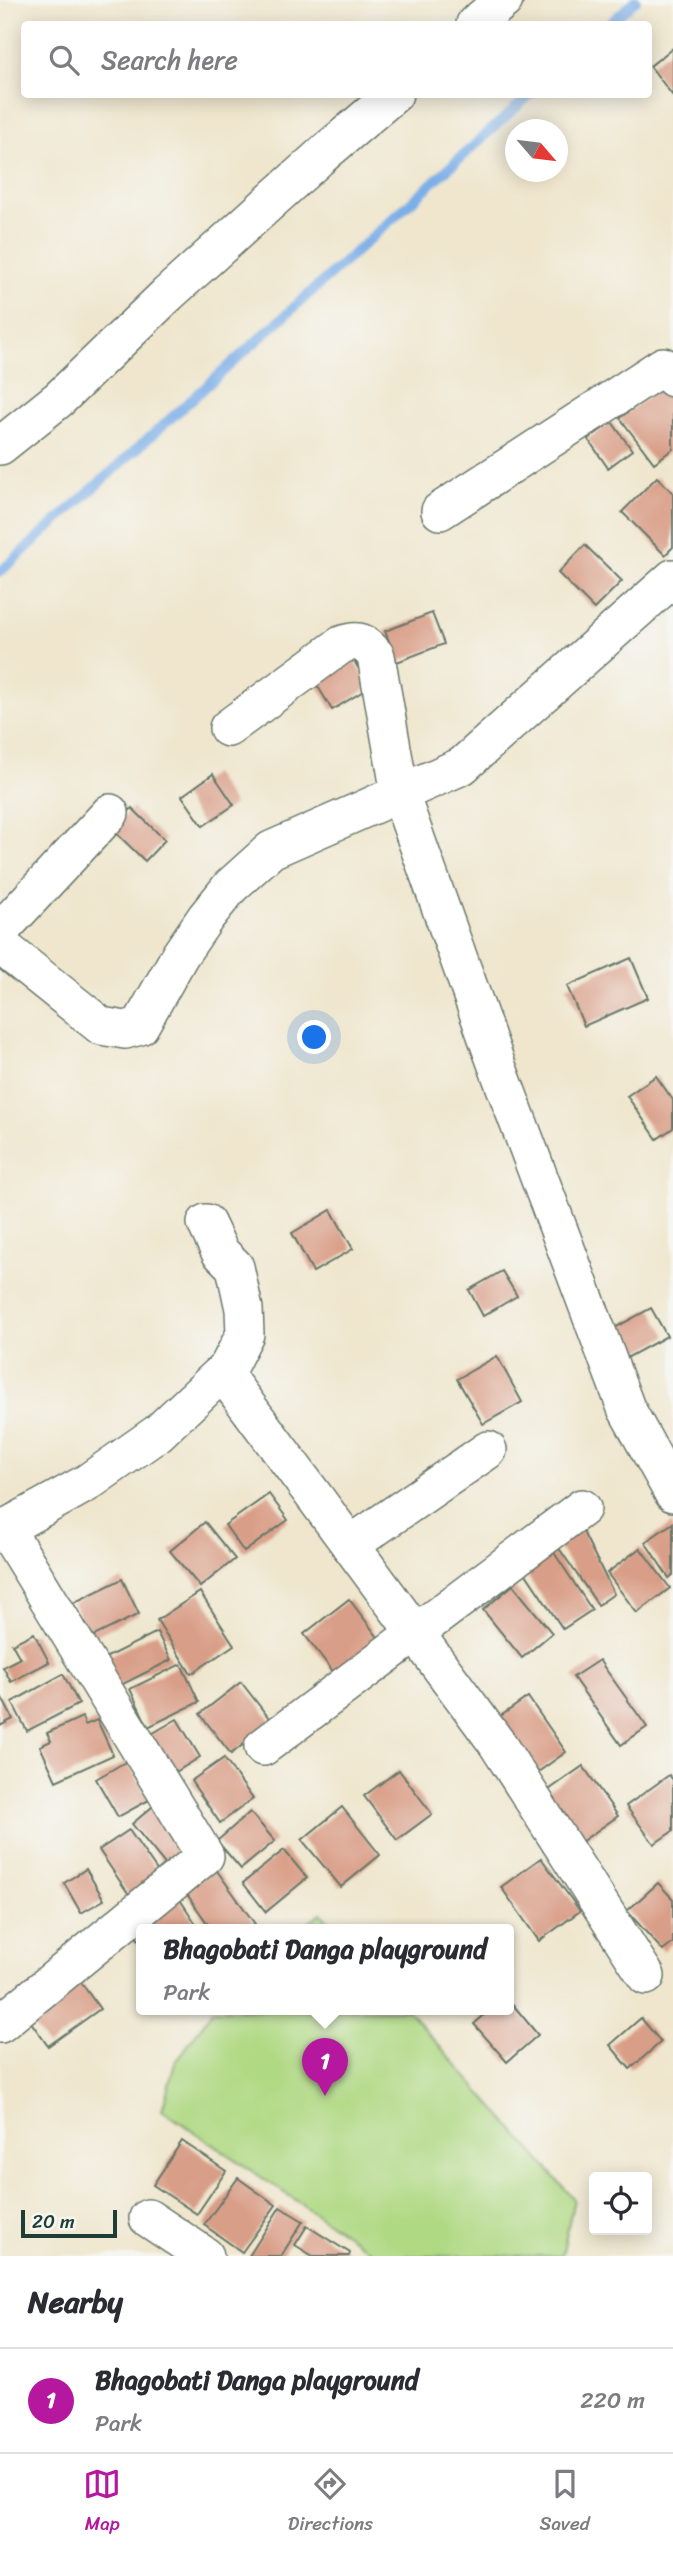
<!DOCTYPE html>
<html lang="en">
<head>
<meta charset="utf-8">
<style>
  :root { --surface:#fff; --page:#f2f2f3; --text:#2b2b33; --muted:#7c7c81; --line:#e1e1e2; --accent:#b5179e }
  body { margin:0; font-family:Sriracha,sans-serif; background:var(--page); color:var(--text) }
  .controls { position:absolute; right:21px; bottom:21px; display:grid; overflow:hidden; border-radius:7px; box-shadow:0 4px 18px #0003 }
  .controls button { width:63px; height:63px; display:grid; place-items:center; padding:0; border:0; border-bottom:2px solid var(--line); background:var(--surface); color:var(--text); font:35px sans-serif }
  .compass { position:absolute; left:505px; top:119px; width:63px; height:63px; border-radius:50%; background:var(--surface); box-shadow:0 4px 18px #0003; rotate:118deg }
  .scale { position:absolute; left:21px; bottom:18px; width:96px; box-sizing:border-box; padding-left:7px; border:4px solid #1f3d34; border-top:0; font-size:19px; line-height:24px; white-space:nowrap; color:#1f3d34; -webkit-text-stroke:5px #f6f6f2; paint-order:stroke }
  .you { position:absolute; left:315px; top:1038px; width:24px; height:24px; margin:-18px; border:5px solid #fff; border-radius:50%; background:#1a73e8; box-shadow:0 0 0 10px #1a73e833 }
  .badge { display:grid; place-items:center; width:46px; height:46px; border-radius:50%; background:var(--accent); color:#fff; font-size:23px; font-weight:700 }
  .pin { position:absolute; translate:-50% -58px; filter:drop-shadow(0 2px 4px #0008) }
  .pin::after { content:''; position:absolute; top:37px; width:24px; height:21px; background:inherit; clip-path:polygon(0 0,100% 0,50% 100%) }
  .popup { position:absolute; left:136px; top:1924px; width:378px; height:91px; box-sizing:border-box; display:grid; place-content:center; border-radius:7px; background:var(--surface); filter:drop-shadow(0 2px 5px #0005); font-size:23px; white-space:nowrap; color:var(--muted) }
  .popup b { font-size:26px; color:var(--text) }
  .popup::after { content:''; position:absolute; left:50%; top:100%; margin-left:-14px; border:14px solid transparent; border-top-color:var(--surface) }
  .list { margin:0; padding:0; list-style:none }
  h2 { display:flex; justify-content:space-between; align-items:center; height:91px; margin:0; padding:0 28px; font-size:30px }
  h2 small { font-size:23px; font-weight:400; color:var(--muted) }
  .list li { display:grid; grid-template-columns:46px 1fr auto; gap:21px; align-items:center; box-sizing:border-box; height:105px; padding:0 28px; border-top:2px solid var(--line) }
  .list b { display:block; font-size:26px; white-space:nowrap }
  .list p { margin:0; font-size:23px; white-space:nowrap; color:var(--muted) }
  .list em { font-size:23px; font-style:normal; color:var(--muted) }
  .icon { flex:none; width:38px; height:38px; fill:none; stroke:currentColor; stroke-width:2; stroke-linecap:round; stroke-linejoin:round }
  .map { position:relative; flex:none; width:673px; height:2256px; overflow:hidden }
  .search { position:absolute; background:var(--surface); box-shadow:0 4px 18px #0003; left:21px; right:21px; top:21px; height:77px; display:flex; align-items:center; gap:18px; box-sizing:border-box; padding:0 24px; border-radius:7px; color:var(--muted); font-size:26px }
  .sheet { height:196px; background:var(--surface) }
  nav { display:flex; justify-content:space-around; align-items:center; box-sizing:border-box; height:98px; border-top:2px solid var(--line); background:var(--surface); font-size:19px; color:var(--muted) }
  nav a { display:grid; justify-items:center; gap:4px }
  nav .on { color:var(--accent) }
  .map>svg:first-child { display:block }
</style>
</head>
<body>
<div class="map">
<svg width="673" height="2256" viewBox="0 0 673 2256">
  <rect width="100%" height="100%" fill="#f6f6f2"/>
  <filter id="ink" filterUnits="userSpaceOnUse"><feTurbulence type="fractalNoise" baseFrequency=".0143" numOctaves="2"/><feDisplacementMap in="SourceGraphic" scale="14" xChannelSelector="R" yChannelSelector="G"/><feConvolveMatrix kernelMatrix="1 2 1 2 8 2 1 2 1" color-interpolation-filters="sRGB"/></filter>
  <filter id="wash" filterUnits="userSpaceOnUse"><feTurbulence type="fractalNoise" baseFrequency=".00686" numOctaves="4" result="noise"/><feDisplacementMap in="SourceGraphic" scale="28" xChannelSelector="R" yChannelSelector="G"/><feGaussianBlur stdDeviation="1.57" result="paint"/><feColorMatrix in="noise" values="0 0 0 0 0 0 0 0 0 0 0 0 0 0 0 0 0 1.4 0 .05"/><feComposite in="paint" operator="in"/></filter>
  <g filter="url(#wash)">
    <rect width="100%" height="100%" fill="#efe6cd"/>
    <g fill="#b0d984" stroke="#688b5c" stroke-width="2">
      <path d="M321 1913 336 1930H297Z"/>
      <path d="M213 2010H408L574 2199 562 2256H378L162 2110 175 2063Z"/>
    </g>
    <g fill="none" stroke-linecap="round" stroke-linejoin="round">
      <g stroke="#7baee8" stroke-width="10">
        <path d="M609 24 636 0"/>
        <path d="M0 572 531 94"/>
      </g>
    </g>
    <g id="blocks">
      <g fill="#d99e87">
        <path d="M673 48V96L650 66Z"/>
        <path d="M664 384 673 395V449L654 463 620 418Z"/>
        <path d="M612 422 632 450 608 468 588 439Z"/>
        <path d="M657 477 673 493V547L665 555 622 512Z"/>
        <path d="M585 545 622 581 594 609 558 573Z"/>
        <path d="M432 613 444 644 397 662 385 631Z"/>
        <path d="M348 651 370 687 332 710 310 673Z"/>
        <path d="M213 774 234 805 203 826 182 796Z"/>
        <path d="M132 808 165 840 145 861 112 829Z"/>
        <path d="M631 958 648 998 584 1026 567 986Z"/>
        <path d="M656 1076 673 1100V1128L657 1139 627 1096Z"/>
        <path d="M331 1210 353 1249 313 1272 292 1233Z"/>
        <path d="M502 1271 517 1296 483 1316 469 1290Z"/>
        <path d="M651 1308 667 1336 625 1359 609 1331Z"/>
        <path d="M497 1356 522 1402 483 1424 457 1379Z"/>
        <path d="M269 1494 288 1520 244 1552 225 1525Z"/>
        <path d="M205 1522 235 1559 200 1587 170 1551Z"/>
        <path d="M673 1523V1575L669 1578 645 1542Z"/>
        <path d="M579 1524 614 1594 598 1605 554 1541Z"/>
        <path d="M549 1545 592 1610 563 1629 520 1565Z"/>
        <path d="M640 1548 670 1588 637 1613 607 1573Z"/>
        <path d="M122 1579 139 1614 90 1638 73 1603Z"/>
        <path d="M513 1585 552 1633 522 1658 483 1610Z"/>
        <path d="M200 1592 234 1645 191 1674 157 1620Z"/>
        <path d="M349 1599 383 1644 339 1679 304 1634Z"/>
        <path d="M157 1632 171 1660 119 1686 105 1658Z"/>
        <path d="M34 1633 49 1662 11 1682 3 1667 20 1658 12 1644Z"/>
        <path d="M599 1660 647 1727 621 1745 573 1677Z"/>
        <path d="M181 1664 199 1702 148 1727 130 1689Z"/>
        <path d="M63 1674 79 1704 27 1731 12 1702Z"/>
        <path d="M241 1682 272 1722 231 1754 200 1714Z"/>
        <path d="M0 1694 13 1719 0 1726Z"/>
        <path d="M528 1697 566 1752 531 1777 492 1722Z"/>
        <path d="M82 1717 85 1725 97 1720 113 1755 56 1781 40 1746 51 1741 47 1733Z"/>
        <path d="M177 1719 200 1757 166 1778 143 1739Z"/>
        <path d="M224 1758 253 1799 220 1823 191 1781Z"/>
        <path d="M127 1761 149 1800 118 1817 96 1779Z"/>
        <path d="M583 1766 618 1816 578 1844 543 1794Z"/>
        <path d="M399 1770 432 1814 397 1840 364 1796Z"/>
        <path d="M669 1775 673 1780V1831L654 1844 626 1806Z"/>
        <path d="M158 1802 194 1846 168 1868 132 1824Z"/>
        <path d="M342 1807 380 1855 341 1887 302 1840Z"/>
        <path d="M250 1812 275 1841 241 1869 217 1841Z"/>
        <path d="M129 1830 160 1875 130 1896 99 1850Z"/>
        <path d="M284 1850 307 1878 266 1912 243 1883Z"/>
        <path d="M541 1858 580 1911 539 1941 501 1887Z"/>
        <path d="M215 1868 255 1924 248 1930H212L184 1890Z"/>
        <path d="M86 1869 104 1900 81 1913 64 1883Z"/>
        <path d="M658 1883 673 1899V1943L663 1951 627 1911Z"/>
        <path d="M177 1895 198 1927 195 1930H141V1944L130 1926Z"/>
        <path d="M80 1981 100 2009 48 2046 28 2018Z"/>
        <path d="M509 2000 538 2035 507 2062 474 2024 490 2010H509Z"/>
        <path d="M641 2018 661 2042 630 2069 610 2045Z"/>
        <path d="M182 2141 226 2171 197 2214 153 2185Z"/>
        <path d="M238 2178 276 2205 242 2252 204 2225Z"/>
        <path d="M280 2207 303 2221 281 2256H249Z"/>
        <path d="M307 2226 350 2253 349 2256H313L295 2245Z"/>
      </g>
    </g>
  </g>
  <g filter="url(#ink)">
    <use href="#blocks" fill-opacity="0" stroke="#68786a" stroke-width="2"/>
    <g fill="none" stroke-linecap="round" stroke-linejoin="round">
      <defs>
        <g id="street">
          <path d="M475 24 504 0"/>
          <path d="M0 446 59 399 168 294 321 156 394 94"/>
          <path d="M440 511 663 366 673 378"/>
          <path d="M228 728 341 645C359 638 365 642 376 656L400 794 496 1063 626 1408 673 1493"/>
          <path d="M0 931 110 813"/>
          <path d="M0 945 101 1026 125 1030 140 1026 180 955 206 917 231 886 271 850 462 766 673 578"/>
          <path d="M223 1373 496 1742 646 1976"/>
          <path d="M0 1531 87 1483 158 1433 228 1367 245 1334 244 1309 235 1267 220 1252 206 1223"/>
          <path d="M350 1545 488 1450"/>
          <path d="M263 1747 582 1508"/>
          <path d="M0 2024 205 1856 5 1528"/>
          <path d="M148 2218 205 2256"/>
        </g>
      </defs>
      <use href="#street" stroke="#68786a" stroke-width="40"/>
      <use href="#street" stroke="#fff" stroke-width="37"/>
    </g>
  </g>
</svg>
<div class="controls">
<button><svg class="icon" aria-label="locate" viewBox="0 0 24 24"><circle cx="12" cy="12" r="6"/><path d="M12 2v4M12 18v4M2 12h4M18 12h4"/></svg></button>
</div>
<svg class="compass" viewBox="-18 -18 36 36"><path d="M0-13l5 13h-10z" fill="#e53935"/><path d="M0 13l5-13h-10z" fill="#7c7c81"/></svg>
<div class="scale">20 m</div>
<div class="you"></div>
<div class="pin badge" style="left:325px;top:2096px">1</div>
<div class="popup"><b>Bhagobati Danga playground</b>Park</div>
<div class="search"><svg class="icon" aria-label="search" viewBox="0 0 24 24"><circle cx="10" cy="10" r="6"/><path d="M15 15l6 6"/></svg>Search here</div>
</div>
<section class="sheet">
<h2>Nearby<small></small></h2>
<ul class="list">
<li><span class="badge">1</span><div><b>Bhagobati Danga playground</b><p>Park</p></div><em>220 m</em></li>
</ul>
</section>
<nav>
<a class="on"><svg class="icon" aria-label="map" viewBox="0 0 24 24"><path d="M3 6l6-2 6 2 6-2v14l-6 2-6-2-6 2zM9 4v14M15 6v14"/></svg>Map</a>
<a><svg class="icon" aria-label="directions" viewBox="0 0 24 24"><path d="M12 3l9 9-9 9-9-9zM9 14v-3h6M13 9l2 2-2 2"/></svg>Directions</a>
<a><svg class="icon" aria-label="saved" viewBox="0 0 24 24"><path d="M7 4h10v16l-5-4-5 4z"/></svg>Saved</a>
</nav>
</body>
</html>
